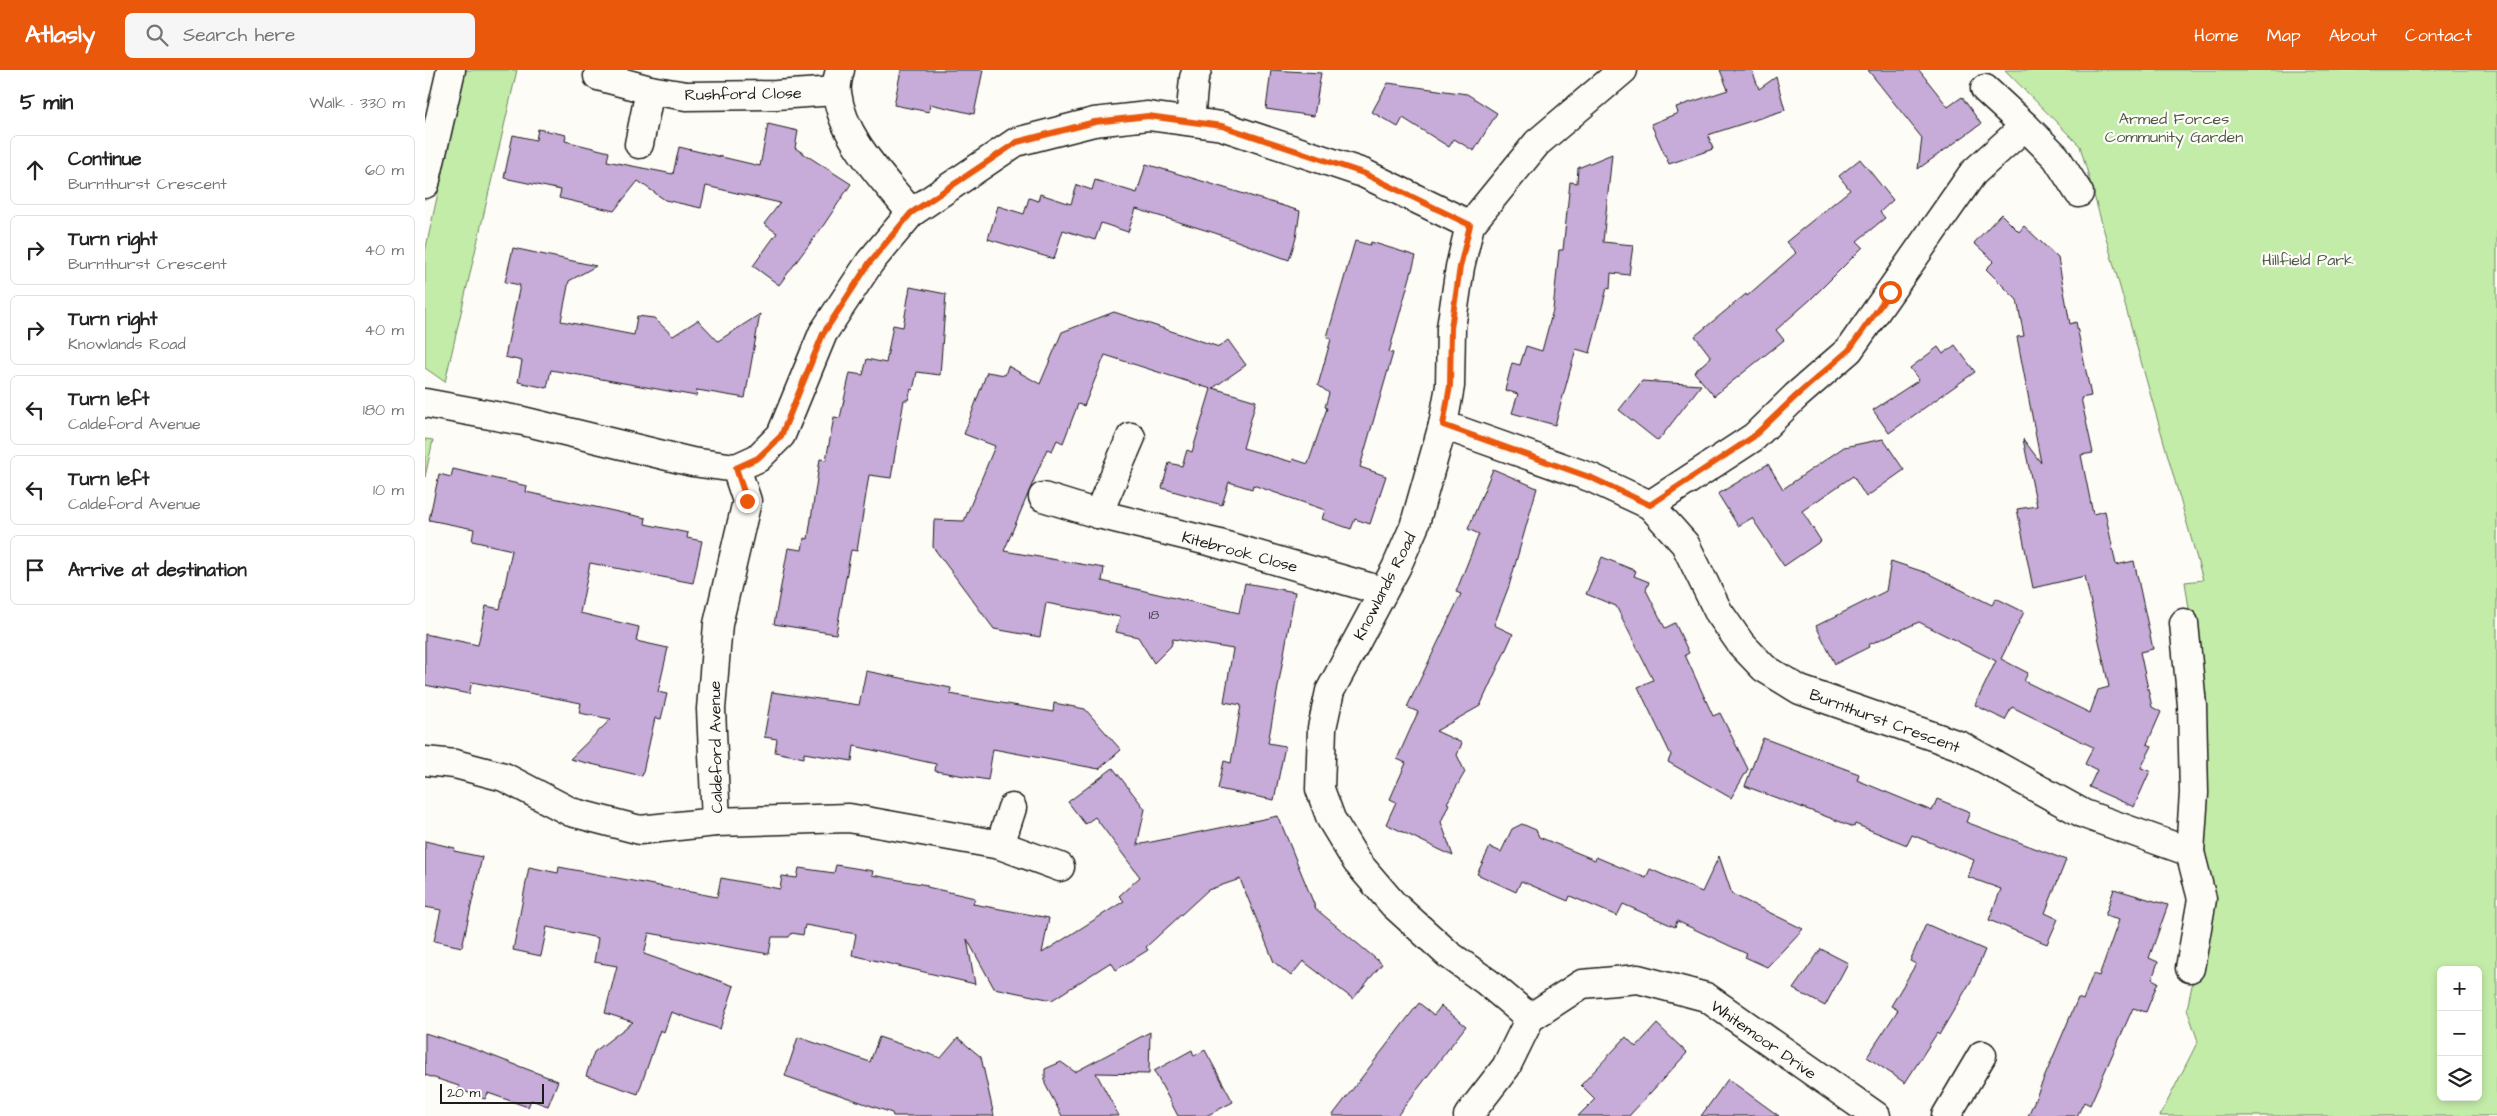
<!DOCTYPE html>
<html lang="en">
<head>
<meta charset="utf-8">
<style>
  :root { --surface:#fff; --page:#f6f6f6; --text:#222; --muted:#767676; --line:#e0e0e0; --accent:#ea580c }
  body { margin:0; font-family:"Architects Daughter",sans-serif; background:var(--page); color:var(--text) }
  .controls { position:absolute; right:15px; bottom:15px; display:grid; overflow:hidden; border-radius:8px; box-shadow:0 2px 8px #0003 }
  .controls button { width:45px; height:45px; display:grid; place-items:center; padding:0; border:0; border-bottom:1px solid var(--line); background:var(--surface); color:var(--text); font:25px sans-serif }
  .scale { position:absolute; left:15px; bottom:12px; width:104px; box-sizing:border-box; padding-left:5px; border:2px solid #1c1c1c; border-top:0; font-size:14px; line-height:18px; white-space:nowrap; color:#1c1c1c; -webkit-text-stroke:4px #fdfcf7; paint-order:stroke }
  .stop { position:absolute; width:15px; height:15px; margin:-11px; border:4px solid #ea580c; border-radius:50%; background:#fff }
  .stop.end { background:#ea580c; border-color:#fff; box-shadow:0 1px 5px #0008 }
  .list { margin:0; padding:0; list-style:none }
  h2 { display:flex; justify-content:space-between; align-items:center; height:65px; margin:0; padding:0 20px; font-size:21px }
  h2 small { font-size:16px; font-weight:400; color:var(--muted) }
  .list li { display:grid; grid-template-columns:32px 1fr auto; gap:15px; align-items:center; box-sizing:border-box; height:70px; margin:0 10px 10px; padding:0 10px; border:1px solid var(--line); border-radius:8px }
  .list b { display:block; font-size:19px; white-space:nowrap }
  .list p { margin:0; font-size:16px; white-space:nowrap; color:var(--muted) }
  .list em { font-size:16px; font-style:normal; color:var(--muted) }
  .icon { flex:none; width:28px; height:28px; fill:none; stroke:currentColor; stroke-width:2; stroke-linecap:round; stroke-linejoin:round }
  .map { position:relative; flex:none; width:2072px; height:1046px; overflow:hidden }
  header { display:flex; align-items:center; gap:30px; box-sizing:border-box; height:70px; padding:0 25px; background:var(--accent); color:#fff }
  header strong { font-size:24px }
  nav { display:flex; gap:28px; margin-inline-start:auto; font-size:18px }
  .search { width:350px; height:45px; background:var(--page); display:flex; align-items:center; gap:12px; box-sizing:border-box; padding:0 18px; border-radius:8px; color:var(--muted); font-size:19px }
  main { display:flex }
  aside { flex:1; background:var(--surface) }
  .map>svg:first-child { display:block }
</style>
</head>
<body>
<header>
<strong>Atlasly</strong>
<div class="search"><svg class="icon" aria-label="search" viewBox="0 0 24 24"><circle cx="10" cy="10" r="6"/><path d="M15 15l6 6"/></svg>Search here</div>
<nav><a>Home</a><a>Map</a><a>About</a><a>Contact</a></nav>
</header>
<main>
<aside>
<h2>5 min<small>Walk · 330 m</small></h2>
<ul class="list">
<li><svg class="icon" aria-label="ahead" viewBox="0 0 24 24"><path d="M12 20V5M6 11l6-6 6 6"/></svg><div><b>Continue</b><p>Burnthurst Crescent</p></div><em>60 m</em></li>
<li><svg class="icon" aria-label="right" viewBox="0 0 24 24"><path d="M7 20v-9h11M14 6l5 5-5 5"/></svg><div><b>Turn right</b><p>Burnthurst Crescent</p></div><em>40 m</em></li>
<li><svg class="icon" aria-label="right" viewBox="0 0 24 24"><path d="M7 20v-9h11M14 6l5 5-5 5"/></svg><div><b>Turn right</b><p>Knowlands Road</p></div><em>40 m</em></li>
<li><svg class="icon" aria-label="left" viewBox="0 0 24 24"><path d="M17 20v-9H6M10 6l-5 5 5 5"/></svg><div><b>Turn left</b><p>Caldeford Avenue</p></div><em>180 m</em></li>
<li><svg class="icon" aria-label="left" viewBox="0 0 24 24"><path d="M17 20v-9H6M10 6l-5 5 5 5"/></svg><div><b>Turn left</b><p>Caldeford Avenue</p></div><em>10 m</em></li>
<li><svg class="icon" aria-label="arrive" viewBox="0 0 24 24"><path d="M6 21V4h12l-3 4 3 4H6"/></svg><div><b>Arrive at destination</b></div></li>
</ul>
</aside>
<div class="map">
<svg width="2072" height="1046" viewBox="0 0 2072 1046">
  <rect width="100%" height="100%" fill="#fdfcf7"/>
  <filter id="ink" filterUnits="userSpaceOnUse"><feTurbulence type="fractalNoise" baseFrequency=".02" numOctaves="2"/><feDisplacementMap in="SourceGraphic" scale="10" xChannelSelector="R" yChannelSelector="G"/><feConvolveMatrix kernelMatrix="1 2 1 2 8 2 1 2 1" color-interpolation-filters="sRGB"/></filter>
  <g filter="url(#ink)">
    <g fill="#c3eca8" stroke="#708462" fill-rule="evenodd">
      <path d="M40 0H92L20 312 0 298V182Z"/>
      <path d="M1580 0H2072V1046H1735L1773 971 1762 939 1786 826 1778 781 1776 618 1760 512 1778 510 1655 76ZM2016 900H2053V1027H2016Z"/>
      <path d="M0 369 8 370 0 407Z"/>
    </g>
    <g fill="#c7abd8" stroke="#1c1c1c">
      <path d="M476 0H558L549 44 505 34 504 42 469 35Z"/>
      <path d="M846 0 896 3 889 46 841 39Z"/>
      <path d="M1295 0H1327L1334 19 1351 7 1360 40 1283 65 1288 79 1244 94 1226 54 1253 43 1251 37 1303 20Z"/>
      <path d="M1443 0H1494L1523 37 1537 27 1556 54 1493 99 1497 68Z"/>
      <path d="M963 13 1042 24 1072 43 1049 81 1029 69 1024 77 978 48 973 57 947 42Z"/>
      <path d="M343 54 373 61 370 78 426 114 398 156 354 215 328 196 352 163 339 154 355 133 281 116 276 138 240 130 213 111 189 141 134 128 136 120 79 108 88 65 111 70 113 59 141 65 140 71 184 82 182 91 248 104 254 77 335 96Z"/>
      <path d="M1187 84 1178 172 1208 175 1204 205 1186 203 1185 219 1182 218 1165 283 1151 279 1130 355 1087 343 1093 324 1080 320 1087 293 1095 295 1101 276 1117 281 1128 240 1134 180H1138L1145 112 1152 113 1153 98Z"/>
      <path d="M1435 89 1468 130 1455 142 1460 148 1432 171 1438 177 1385 230 1351 260 1359 270 1289 326 1269 302 1286 287 1270 266 1321 224 1322 226 1371 183 1361 172 1425 120 1414 106Z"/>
      <path d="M721 94 875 141 871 168 864 190 790 163 711 139 703 162 676 153 670 170 638 160 629 189 563 169 573 136 599 144 604 128 613 131 615 124 646 134 652 115 667 120 670 110 712 123Z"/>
      <path d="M1576 144 1594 162 1599 156 1633 188 1645 254 1651 252 1666 326 1656 328 1668 383 1656 385 1668 444 1680 441 1691 495 1709 491 1728 579 1715 582 1727 637 1736 642 1722 674 1727 676 1716 698 1725 701 1709 737 1664 717 1672 700 1660 694 1668 677 1587 637 1580 650 1550 635 1571 591 1494 552 1443 575 1444 577 1410 594 1391 556 1461 521 1466 491 1502 503 1567 535 1571 528 1599 542 1576 589 1603 603 1599 611 1665 643 1673 620 1684 617 1660 506 1608 518 1592 439 1612 436 1598 369 1616 393 1592 267 1599 266 1592 230 1561 199 1569 191 1549 173Z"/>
      <path d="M930 171 945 175 946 172 991 186 964 282 968 283 935 397 961 406 945 454 930 449 926 459 897 449 900 440 828 415 827 419 804 412 797 435 737 418 744 393 757 396 762 380 767 382 786 319 680 285 659 336 653 334 638 373 632 370 627 381 622 379 579 481 679 498 677 511 814 543 820 513 870 522 843 673 860 676 849 730 793 719 799 691 806 693 816 635 799 632 808 579 748 569 746 576 729 593 713 567 691 562 695 547 621 533 615 567 569 559 508 477 509 450 539 451 570 376 539 364 562 302 580 305 583 296 615 314 637 262 689 242 794 277 803 270 821 295 788 318 831 331 818 378 867 392 868 389 883 394 902 338 900 337 904 323 893 315 906 269 902 267Z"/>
      <path d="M88 178 171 196 144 211 136 251 209 265 212 246 229 248 248 266 273 250 293 271 335 244 320 328 272 320 271 326 126 300 122 318 93 312 97 291 80 287 95 215 80 212Z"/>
      <path d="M485 217 521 224 515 305 492 302 488 320 486 319 483 330H479L466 408 444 405 432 481 426 480 411 564 349 554 363 478 377 480 379 468 383 469 395 389 401 390 409 347 415 348 425 303 438 305 442 289 461 293 468 255 478 257Z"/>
      <path d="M1530 275 1550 302 1464 363 1448 340 1494 310 1485 298 1513 277 1518 284Z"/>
      <path d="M1217 311 1276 315 1233 371 1194 340Z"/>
      <path d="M1458 369 1479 400 1441 427 1428 406 1377 441 1396 471 1359 496 1327 448 1313 456 1293 424 1343 394 1358 419 1419 377Z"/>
      <path d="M28 399 102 416 101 422 221 448 220 454 263 463 262 468 277 471 268 513 165 493 155 543 214 557 211 571 243 578 233 622 242 624 236 649 230 648 217 706 145 689 186 649 154 643 156 633 47 612 44 624 0 615V564L53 575 61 536 75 539 87 480 47 471 49 459 4 450 14 404 26 407Z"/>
      <path d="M1068 399 1112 418 1084 516 1069 555 1088 564 1055 636 1011 661 1037 673 1032 685 1040 702 1022 733 1024 734 1016 752 1028 786 961 754 971 732 965 729 981 693 972 689 993 642 982 637 1036 524 1031 522 1054 464 1043 459Z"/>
      <path d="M1177 487 1211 501 1209 506 1224 512 1221 520 1240 558 1250 553 1264 583 1260 585 1288 646 1295 643 1323 699 1306 728 1243 692 1246 685 1213 617 1228 610 1191 536 1161 524Z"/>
      <path d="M441 601 526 618 525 624 628 642 629 633 660 639 696 680 674 699 568 679 563 710 510 701 511 694 429 676 427 691 379 683V688L350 682 352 669 339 667 347 622 434 635Z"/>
      <path d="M1338 668 1434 704 1432 710 1507 741 1512 729 1545 742 1541 752 1641 790 1620 843 1633 849 1622 874 1564 850 1576 819 1543 807 1549 790 1487 765 1482 775 1430 754 1429 757 1320 716Z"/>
      <path d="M688 698 720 739 712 775 853 746 891 839 957 894 928 929 878 891 866 906 849 892 815 809 783 820 721 877 723 880 691 900 686 892 627 930 569 918 542 869 550 914 427 885 431 864 380 855 378 865 367 863 364 867H347L344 884 224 863 219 884 309 916 295 959 246 942 239 962 235 960 213 1024 161 1006 169 982 208 952 180 943 192 896 169 892 173 868 122 857 116 886 88 880 104 797 133 803 134 797 292 827 296 808 355 819 357 806 372 808 374 798 409 803 411 795 448 801 447 805 502 815V817L550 828 548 834 624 848 617 883 699 831 694 826 715 807 670 747 660 754 643 732Z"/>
      <path d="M1097 754 1111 760 1114 767 1170 790 1171 787 1221 808 1225 799 1277 822 1294 786 1307 824 1378 859 1342 897 1320 887 1322 884 1252 851 1250 857 1198 834 1192 846 1145 826 1143 831 1096 811 1091 822 1052 804 1065 777 1076 782 1087 759Z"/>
      <path d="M0 771 30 778 29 781 57 787 37 877 9 871 16 840 0 837Z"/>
      <path d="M1689 819 1743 835 1724 888 1733 892 1727 909 1733 912 1721 942 1708 938 1665 1035 1659 1032 1652 1046H1603L1653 928 1658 930 1668 904 1674 906 1694 850 1680 846Z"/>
      <path d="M1501 854 1560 880 1549 906 1514 965 1512 963 1480 1013 1442 987 1473 940 1466 936 1491 894 1485 891Z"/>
      <path d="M1396 879 1423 893 1400 936 1368 919Z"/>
      <path d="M994 933 1009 945 1016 936 1041 956 972 1046H907Z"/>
      <path d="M1232 954 1262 983 1204 1046H1153L1170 1029 1156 1015 1201 967 1211 977Z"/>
      <path d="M725 962 724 1004 671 1003 694 1046H637L620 1014V999L636 992 650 1002Z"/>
      <path d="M0 963 44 977 133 1011 123 1036 106 1030 103 1037 63 1023 60 1029 33 1019 34 1016 0 1005Z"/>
      <path d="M373 967 445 992 454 967 516 988 533 968 556 987 569 1046H468L467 1043 360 1006Z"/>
      <path d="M767 980 769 986 780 980 808 1032 781 1046H753L729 1001Z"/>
      <path d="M1303 1009 1354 1046H1276Z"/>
    </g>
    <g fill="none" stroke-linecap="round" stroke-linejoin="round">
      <defs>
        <g id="minor">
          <path d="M415 0C413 7 411 16 412 23 418 70 458 107 486 143"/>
          <path d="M173 6 225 20 261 26 351 25 411 21"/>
          <path d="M1560 19 1600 56"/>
          <path d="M765 51 769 8 772 0"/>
          <path d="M214 74 225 20"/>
          <path d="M0 333 98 351 267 392 311 398 322 431 293 554 286 639 291 752 424 748 575 775 635 797"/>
          <path d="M1018 355 1167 408 1225 435 1260 474 1293 541 1316 574 1339 598 1375 620 1536 676 1659 744 1765 782 1769 723 1767 635 1759 553"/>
          <path d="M706 367 673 444 791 473 957 521"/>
          <path d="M311 398 333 388 356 365 398 263 445 192 486 143 591 72 669 52 723 46 797 56 938 103 1045 155"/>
          <path d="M618 427 673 444"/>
          <path d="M1225 435 1329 367 1371 326 1424 280 1548 103 1600 56 1631 87 1654 123"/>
          <path d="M0 691 30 694 79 707 146 742 215 760 291 752"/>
          <path d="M575 775 587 738"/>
          <path d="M1765 898 1777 829 1765 782"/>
          <path d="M1105 948 1062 912 1023 884 968 834 932 792 906 749 895 719 897 658 905 621 971 498 989 457 1018 355 1025 316 1026 258 1035 197 1045 155 1112 73 1198 0"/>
          <path d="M1043 1046 1081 997 1105 948 1157 914 1213 909 1281 927 1451 1046"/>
          <path d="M1521 1046 1557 985"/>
        </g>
        <path id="tertiary" d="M0 114 26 0"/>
      </defs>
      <use href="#minor" stroke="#1c1c1c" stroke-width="31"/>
      <use href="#tertiary" stroke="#1c1c1c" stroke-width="31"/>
      <use href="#minor" stroke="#fdfcf7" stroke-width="28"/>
      <use href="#tertiary" stroke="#fdfcf7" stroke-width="28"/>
    </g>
  </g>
  <g fill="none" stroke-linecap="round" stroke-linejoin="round" filter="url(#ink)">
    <path stroke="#ea580c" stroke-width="6" d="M322 431 311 398 333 388 356 366 398 264 445 192 486 143 592 72 670 52 723 46 797 56 938 103 1045 155 1035 197 1026 258 1025 316 1018 355 1167 408 1225 435 1328 367 1371 326 1424 280 1465 222"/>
  </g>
  <g text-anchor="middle" stroke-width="4.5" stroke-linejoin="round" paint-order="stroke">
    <g font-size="14" fill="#47404b">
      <text x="729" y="549">18</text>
    </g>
    <g font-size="16" fill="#1c1c1c" stroke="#fdfcf7">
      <text transform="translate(318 23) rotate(-1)" y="6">Rushford Close</text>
      <text transform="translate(815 481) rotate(15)" y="6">Kitebrook Close</text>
      <text transform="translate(959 516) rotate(-63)" y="6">Knowlands Road</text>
      <text transform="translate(1460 650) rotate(20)" y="6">Burnthurst Crescent</text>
      <text transform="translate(290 677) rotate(-91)" y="6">Caldeford Avenue</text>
      <text transform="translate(1339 969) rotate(35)" y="6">Whitemoor Drive</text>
    </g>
    <g font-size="16" fill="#4e5a46" stroke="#fdfcf7">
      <text x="1749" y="54">Armed Forces<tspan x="1749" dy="18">Community Garden</tspan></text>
      <text x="1883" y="195">Hillfield Park</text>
    </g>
  </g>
</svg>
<div class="controls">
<button>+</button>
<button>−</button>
<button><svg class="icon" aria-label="layers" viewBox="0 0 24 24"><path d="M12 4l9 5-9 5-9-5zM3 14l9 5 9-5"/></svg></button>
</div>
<div class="scale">20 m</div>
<div class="stop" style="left:1465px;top:222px"></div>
<div class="stop end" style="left:322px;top:431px"></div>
</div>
</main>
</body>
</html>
